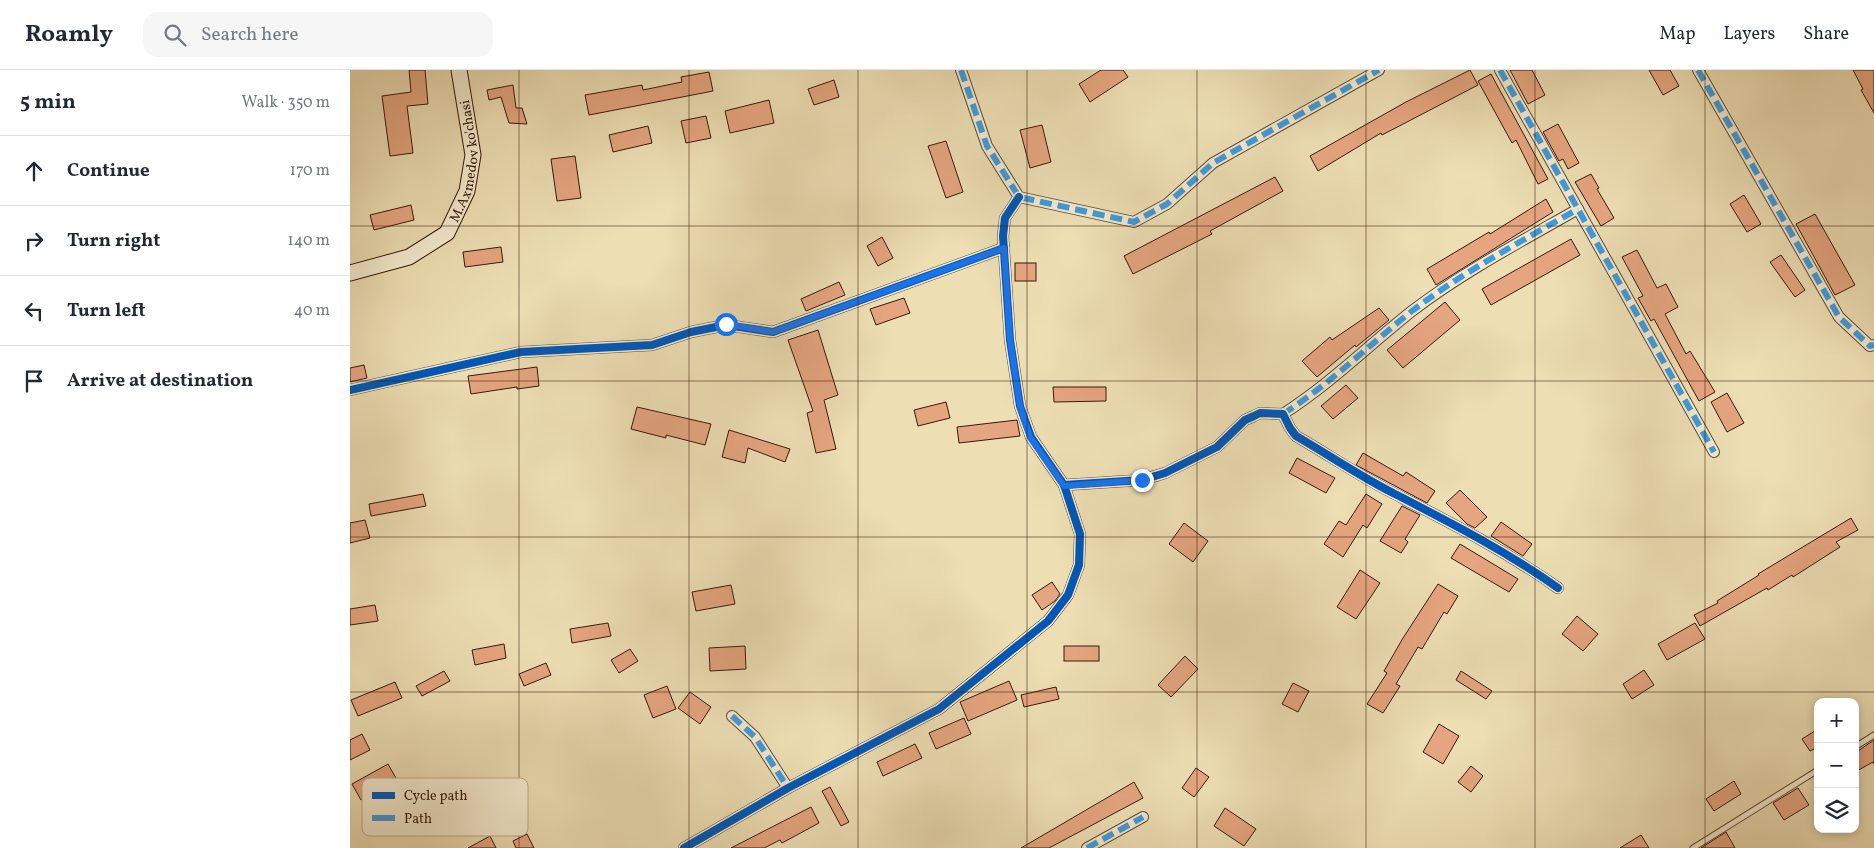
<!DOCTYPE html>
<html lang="en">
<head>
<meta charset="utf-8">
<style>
  :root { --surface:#fff; --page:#f6f6f7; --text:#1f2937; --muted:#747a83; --line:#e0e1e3 }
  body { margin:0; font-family:Vollkorn,serif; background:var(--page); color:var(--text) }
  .controls { position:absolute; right:15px; bottom:15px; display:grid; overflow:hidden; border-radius:10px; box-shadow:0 2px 8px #0003 }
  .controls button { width:45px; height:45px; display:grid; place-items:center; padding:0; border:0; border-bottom:1px solid var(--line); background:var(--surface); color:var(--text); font:25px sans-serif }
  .stop { position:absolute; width:15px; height:15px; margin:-11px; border:4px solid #1a73e8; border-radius:50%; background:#fff }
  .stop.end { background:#1a73e8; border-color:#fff; box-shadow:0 1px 5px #0008 }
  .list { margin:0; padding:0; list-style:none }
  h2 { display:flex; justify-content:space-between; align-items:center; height:65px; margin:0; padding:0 20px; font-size:21px }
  h2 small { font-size:16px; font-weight:400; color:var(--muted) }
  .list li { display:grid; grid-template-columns:32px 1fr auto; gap:15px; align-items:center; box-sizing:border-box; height:70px; padding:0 20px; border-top:1px solid var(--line) }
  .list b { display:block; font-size:19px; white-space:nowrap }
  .list em { font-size:16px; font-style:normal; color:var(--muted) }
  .icon { flex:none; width:28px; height:28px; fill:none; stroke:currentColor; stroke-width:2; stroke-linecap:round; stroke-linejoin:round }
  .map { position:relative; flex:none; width:1524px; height:778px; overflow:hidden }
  header { display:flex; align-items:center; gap:30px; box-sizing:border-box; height:70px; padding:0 25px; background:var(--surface); border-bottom:1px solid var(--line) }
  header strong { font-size:24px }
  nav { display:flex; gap:28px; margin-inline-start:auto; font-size:18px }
  .search { width:350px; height:45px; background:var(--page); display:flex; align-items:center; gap:12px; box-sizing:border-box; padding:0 18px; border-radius:15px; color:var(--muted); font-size:19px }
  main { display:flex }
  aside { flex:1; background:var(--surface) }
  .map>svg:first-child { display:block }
</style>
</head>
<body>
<header>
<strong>Roamly</strong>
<div class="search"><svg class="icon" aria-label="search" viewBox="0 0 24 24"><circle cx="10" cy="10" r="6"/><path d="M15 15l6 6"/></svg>Search here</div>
<nav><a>Map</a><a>Layers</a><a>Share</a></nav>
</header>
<main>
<aside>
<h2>5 min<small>Walk · 350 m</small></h2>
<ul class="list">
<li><svg class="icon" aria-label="ahead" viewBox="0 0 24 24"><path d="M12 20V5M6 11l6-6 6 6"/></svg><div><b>Continue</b></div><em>170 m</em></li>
<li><svg class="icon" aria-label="right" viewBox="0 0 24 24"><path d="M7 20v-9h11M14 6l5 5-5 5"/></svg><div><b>Turn right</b></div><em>140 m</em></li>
<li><svg class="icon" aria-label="left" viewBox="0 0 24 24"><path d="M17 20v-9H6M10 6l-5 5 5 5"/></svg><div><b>Turn left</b></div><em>40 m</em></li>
<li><svg class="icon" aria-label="arrive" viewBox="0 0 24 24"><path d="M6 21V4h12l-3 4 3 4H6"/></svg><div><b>Arrive at destination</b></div></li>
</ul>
</aside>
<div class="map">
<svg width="1524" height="778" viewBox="0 0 1524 778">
  <rect width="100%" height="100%" fill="#eddeb4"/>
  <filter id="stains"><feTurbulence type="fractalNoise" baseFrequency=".004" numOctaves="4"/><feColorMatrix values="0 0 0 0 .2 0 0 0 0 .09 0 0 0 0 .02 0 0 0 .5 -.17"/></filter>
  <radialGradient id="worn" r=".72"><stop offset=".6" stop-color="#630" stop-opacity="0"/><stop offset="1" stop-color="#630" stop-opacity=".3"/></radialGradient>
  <g fill="#e5a580" stroke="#371908">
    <path d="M59 0H75L78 34 57 36 63 83 40 86 32 26 61 22Z"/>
    <path d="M751 0H773L778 7 740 32 729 14Z"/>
    <path d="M1120 0 1128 15 1032 65 1031 63 968 101 960 86 1056 32Z"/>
    <path d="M1160 0H1182L1195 25 1178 34Z"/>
    <path d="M1299 0H1320L1329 16 1313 25Z"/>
    <path d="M1503 0H1524V43L1511 20 1513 19Z"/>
    <path d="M359 2 363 21 239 45 235 25 292 15 293 20 332 12 331 7Z"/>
    <path d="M1141 4 1198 109 1188 114 1166 70 1162 73 1128 11Z"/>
    <path d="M484 10 489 27 464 35 458 19Z"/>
    <path d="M163 15 166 38H172L177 54 159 53 151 27 139 30 137 20Z"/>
    <path d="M419 30 424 53 380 63 375 41Z"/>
    <path d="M356 46 361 68 336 73 331 51Z"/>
    <path d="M1208 54 1229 93 1218 99 1213 89 1209 91 1193 62Z"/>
    <path d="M692 55 701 92 680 98 670 60Z"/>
    <path d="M298 56 302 73 263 82 259 65Z"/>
    <path d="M596 71 613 122 596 128 578 76Z"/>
    <path d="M225 86 231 128 207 131 201 89Z"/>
    <path d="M1241 104 1249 118 1247 119 1264 148 1251 156 1225 112Z"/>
    <path d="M925 107 933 121 860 161 862 164 783 204 774 186Z"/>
    <path d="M1394 125 1411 154 1397 162 1380 134Z"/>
    <path d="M1196 129 1203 142 1086 215 1077 199 1139 162 1140 164Z"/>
    <path d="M61 135 64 150 24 160 20 145Z"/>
    <path d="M1465 144 1505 215 1485 225 1446 154Z"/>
    <path d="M532 167 543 188 528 196 517 176Z"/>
    <path d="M1221 169 1230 185 1141 235 1132 219Z"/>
    <path d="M151 177 153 192 115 197 113 182Z"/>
    <path d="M1287 180 1307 218 1316 214 1328 237 1315 244 1336 284 1340 281 1365 322 1349 331 1304 249 1301 251 1288 228 1293 226 1272 187Z"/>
    <path d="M1431 185 1455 220 1445 227 1420 192Z"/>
    <rect x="665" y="193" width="21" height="18"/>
    <path d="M489 212 495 225 456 241 451 229Z"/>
    <path d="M554 228 560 243 526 255 520 239Z"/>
    <path d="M1095 232 1110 250 1053 298 1037 280Z"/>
    <path d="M1029 238 1039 250 1006 277 1005 275 967 307 952 291 980 267 982 270Z"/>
    <path d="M468 260 488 325 474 330 486 379 466 383 457 343 463 341 438 270Z"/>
    <path d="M14 295 17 308 0 312V298Z"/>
    <path d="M187 297 189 316 167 319V317L121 324 118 306Z"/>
    <path d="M996 315 1008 328 983 349 971 336Z"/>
    <path d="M703 317H756V331L704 332Z"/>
    <path d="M1377 323 1394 353 1377 362 1361 332Z"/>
    <path d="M596 332 600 348 568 356 564 340Z"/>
    <path d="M287 337 361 354 355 375 316 365V368L281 359Z"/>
    <path d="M667 350 670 366 609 373 607 357Z"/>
    <path d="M379 360 440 379 435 392 398 378 395 393 372 387Z"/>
    <path d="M1013 383 1053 406 1056 402 1085 421 1077 433 1006 395Z"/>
    <path d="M947 388 985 408 976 423 939 403Z"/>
    <path d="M1110 420 1137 447 1125 458 1117 454 1096 433Z"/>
    <path d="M73 424 76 436 21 446 19 434Z"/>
    <path d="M1016 424 1032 434 1017 458 1013 455 993 487 974 474 989 451 996 455Z"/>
    <path d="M1052 436 1070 445 1055 469 1058 472 1051 483 1030 471Z"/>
    <path d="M1501 448 1508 460 1486 472 1490 477 1443 507 1442 505 1418 520 1417 518 1350 556 1344 545 1368 533 1367 531 1409 505 1408 504Z"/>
    <path d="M15 450 20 468 0 473V453Z"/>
    <path d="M1151 452 1182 474 1173 486 1141 466Z"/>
    <path d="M834 453 858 471 843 492 819 474Z"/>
    <path d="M1110 474 1168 509 1159 522 1101 488Z"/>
    <path d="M1010 500 1030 513 1006 549 987 537Z"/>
    <path d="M702 512 710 524 705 531 692 540 682 525Z"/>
    <path d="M1088 514 1108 526 1097 544 1094 542 1072 579 1068 577 1046 614 1050 616 1033 643 1017 634 1037 603 1034 601 1053 568Z"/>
    <path d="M381 515 385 534 346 541 342 522Z"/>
    <path d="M25 535 28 551 0 555V539Z"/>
    <path d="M1227 546 1248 564 1233 581 1212 564Z"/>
    <path d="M258 553 261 566 222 573 220 559Z"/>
    <path d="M1345 553 1355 569 1317 590 1308 574Z"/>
    <path d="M154 574 156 588 125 595 122 580Z"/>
    <path d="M395 576 396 599 360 601 359 578Z"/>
    <rect x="714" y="576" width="35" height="15"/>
    <path d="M280 579 288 591 269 603 261 590Z"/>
    <path d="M835 586 848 599 821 627 808 615Z"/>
    <path d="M196 593 201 605 174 616 169 604Z"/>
    <path d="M1294 600 1304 615 1282 629 1273 614Z"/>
    <path d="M94 601 100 611 72 626 66 616Z"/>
    <path d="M1111 601 1142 621 1136 629 1106 610Z"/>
    <path d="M659 611 667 630 618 651 610 632Z"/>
    <path d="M45 612 52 628 8 646 1 630Z"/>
    <path d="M943 613 959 621 948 642 932 634Z"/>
    <path d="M317 616 326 639 303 648 294 625Z"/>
    <path d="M706 617 709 629 674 637 671 625Z"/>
    <path d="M340 622 361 637 350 654 328 638Z"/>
    <path d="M614 648 621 664 586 679 579 663Z"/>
    <path d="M1089 654 1109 666 1093 694 1073 682Z"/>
    <path d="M1468 659V677L1460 681 1452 669Z"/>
    <path d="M12 664 20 680 0 690V670Z"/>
    <path d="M1524 670V694L1523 692 1505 702V683Z"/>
    <path d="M565 674 572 688 533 706 527 692Z"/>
    <path d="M38 694 47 710 11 730 2 714Z"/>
    <path d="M1121 696 1133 706 1121 722 1108 712Z"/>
    <path d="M846 698 859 707 844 727 832 718Z"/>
    <path d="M1384 711 1391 724 1364 741 1356 729Z"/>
    <path d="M784 712 793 728 699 778H671Z"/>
    <path d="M480 717 499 752 491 756 472 721Z"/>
    <path d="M1448 718 1459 735 1434 750 1423 733Z"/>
    <path d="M461 737 469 753 432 773 430 770 414 778H381Z"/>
    <path d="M875 738 906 759 894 776 864 756Z"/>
    <path d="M1376 762 1385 778H1351Z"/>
    <path d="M177 764 184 778H166L163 771Z"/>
    <path d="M1291 765 1299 778H1270Z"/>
    <path d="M140 766 146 778H118Z"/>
  </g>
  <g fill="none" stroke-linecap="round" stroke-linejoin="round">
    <defs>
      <g id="service">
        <path d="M1505 677 1524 665"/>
        <path d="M1343 778 1468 700"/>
      </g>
      <g id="minor">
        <path d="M611 0 637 76 669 127 784 152 817 134 863 93 1029 0"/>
        <path d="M1150 0 1364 382"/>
        <path d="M1348 0 1489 247 1520 276 1524 275"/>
        <path d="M0 320 171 282 302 275 341 262 376 255 423 262 654 178"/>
        <path d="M933 344C980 314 1019 275 1062 241 1113 202 1172 171 1228 139"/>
        <path d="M714 415 792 410 815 403 867 377 895 350 904 346 910 343 933 344 940 358 946 366C979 385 1011 407 1045 424 1101 453 1156 481 1208 518"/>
        <path d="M382 646 405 667 438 718"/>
        <path d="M334 778 438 718 589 639 698 551 718 525 729 495 730 464 714 415 681 367 670 336 660 270 653 166 655 148 669 127"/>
        <path d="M737 778 793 747"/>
      </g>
      <g id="secondary">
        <path id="s1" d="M0 203 59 187 97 163 117 121 123 85 109 0"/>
      </g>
    </defs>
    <use href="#service" stroke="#644a33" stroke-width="7"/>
    <use href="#minor" stroke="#644a33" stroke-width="12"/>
    <use href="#secondary" stroke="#371908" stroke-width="17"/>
    <use href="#service" stroke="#f3eace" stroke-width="5"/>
    <use href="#minor" stroke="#f3eace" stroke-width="10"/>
    <use href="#secondary" stroke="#f3eace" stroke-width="15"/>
    <g stroke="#3e9bdd" stroke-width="6" stroke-dasharray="12 6" stroke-linecap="butt">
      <path d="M611 0 637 76 669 127 784 152 817 134 863 93 1029 0"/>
      <path d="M1150 0 1364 382"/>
      <path d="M1348 0 1489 247 1520 276 1524 275"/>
      <path d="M933 344C980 314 1019 275 1062 241 1113 202 1172 171 1228 139"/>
      <path d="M382 646 405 667 438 718"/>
      <path d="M737 778 793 747"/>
    </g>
    <defs>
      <g id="cycleway">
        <path d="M0 320 171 282 302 275 341 262 376 255 423 262 654 178"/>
        <path d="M714 415 792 410 815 403 867 377 895 350 904 346 910 343 933 344 940 358 946 366C979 385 1011 407 1045 424 1101 453 1156 481 1208 518"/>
        <path d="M334 778 438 718 589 639 698 551 718 525 729 495 730 464 714 415 681 367 670 336 660 270 653 166 655 148 669 127"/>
      </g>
    </defs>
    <use href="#cycleway" stroke="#f3eace" stroke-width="11"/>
    <use href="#cycleway" stroke="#0057b8" stroke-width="8"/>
  </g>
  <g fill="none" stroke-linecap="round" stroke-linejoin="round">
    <path stroke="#1a73e8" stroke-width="6" d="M376 254 423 262 654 178 660 270 670 336 680 367 714 416 792 410"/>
  </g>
  <path fill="none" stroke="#371908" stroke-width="1" stroke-opacity="0.55" d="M169 0V778M339 0V778M508 0V778M677 0V778M847 0V778M1016 0V778M1185 0V778M1355 0V778M0 156H1524M0 311H1524M0 467H1524M0 622H1524"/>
  <g text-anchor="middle" stroke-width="4" stroke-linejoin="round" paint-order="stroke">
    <g font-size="14" fill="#371908" stroke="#f3eace">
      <text dy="5" stroke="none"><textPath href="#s1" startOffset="182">M.Axmedov ko'chasi</textPath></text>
    </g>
  </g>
  <rect x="12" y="708" width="166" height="58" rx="8" fill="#f3eace" stroke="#bbab93" stroke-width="1"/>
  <rect x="22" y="722" width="23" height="7" fill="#0057b8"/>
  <rect x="22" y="745" width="23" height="6" fill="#3e9bdd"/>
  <g font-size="14" fill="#371908">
    <text x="54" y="730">Cycle path</text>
    <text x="54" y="753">Path</text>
  </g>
  <rect width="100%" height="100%" filter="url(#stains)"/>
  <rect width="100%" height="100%" fill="url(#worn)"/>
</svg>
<div class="controls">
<button>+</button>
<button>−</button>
<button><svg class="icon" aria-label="layers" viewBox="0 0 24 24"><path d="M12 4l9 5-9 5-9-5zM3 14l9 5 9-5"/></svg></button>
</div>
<div class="stop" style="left:376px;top:254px"></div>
<div class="stop end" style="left:792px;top:410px"></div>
</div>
</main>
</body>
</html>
